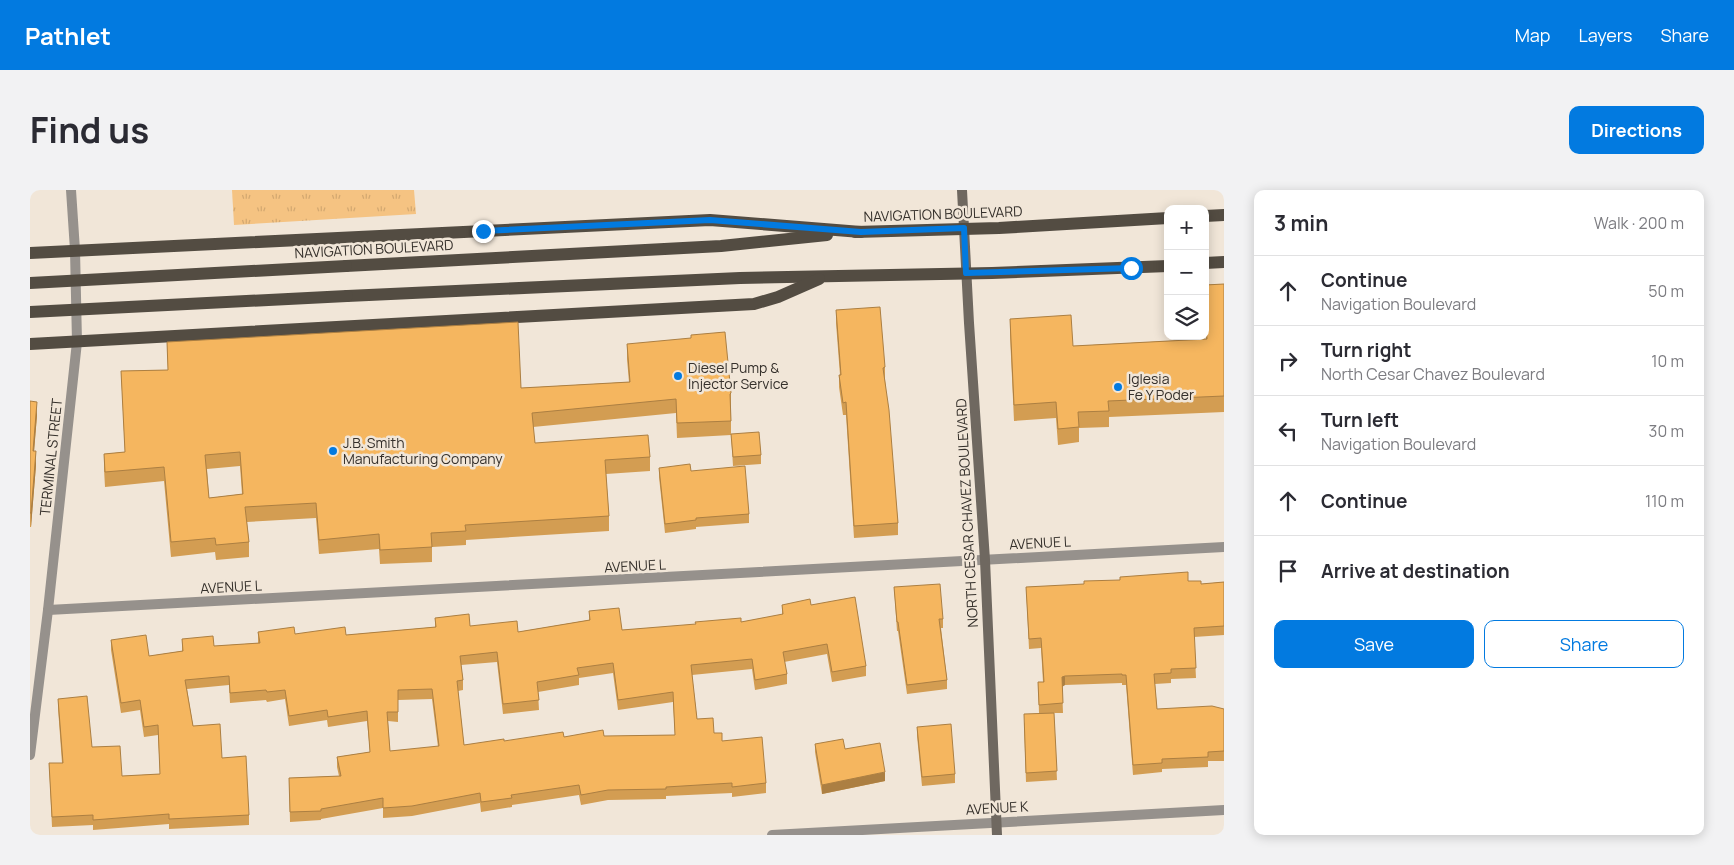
<!DOCTYPE html>
<html lang="en">
<head>
<meta charset="utf-8">
<style>
  :root { --surface:#fff; --page:#f2f2f3; --text:#2b2b33; --muted:#7c7c81; --line:#e1e1e2; --accent:#027ae0 }
  body { margin:0; font-family:Manrope,sans-serif; background:var(--page); color:var(--text) }
  .controls { position:absolute; right:15px; top:15px; display:grid; overflow:hidden; border-radius:10px; box-shadow:0 2px 12px #0003 }
  .controls button { width:45px; height:45px; display:grid; place-items:center; padding:0; border:0; border-bottom:1px solid var(--line); background:var(--surface); color:var(--text); font:25px sans-serif }
  .stop { position:absolute; width:15px; height:15px; margin:-11px; border:4px solid #027ae0; border-radius:50%; background:#fff }
  .stop.end { background:#027ae0; border-color:#fff; box-shadow:0 1px 5px #0008 }
  .list { margin:0; padding:0; list-style:none }
  h2 { display:flex; justify-content:space-between; align-items:center; height:65px; margin:0; padding:0 20px; font-size:21px }
  h2 small { font-size:16px; font-weight:400; color:var(--muted) }
  .list li { display:grid; grid-template-columns:32px 1fr auto; gap:15px; align-items:center; box-sizing:border-box; height:70px; padding:0 20px; border-top:1px solid var(--line) }
  .list b { display:block; font-size:19px; white-space:nowrap }
  .list p { margin:0; font-size:16px; white-space:nowrap; color:var(--muted) }
  .list em { font-size:16px; font-style:normal; color:var(--muted) }
  .actions { display:flex; gap:10px; padding:15px 20px }
  .actions a { flex:1; padding:11px 0; border:1px solid var(--accent); border-radius:10px; text-align:center; font-size:18px; color:var(--accent) }
  .actions .main { background:var(--accent); color:#fff }
  .icon { flex:none; width:28px; height:28px; fill:none; stroke:currentColor; stroke-width:2; stroke-linecap:round; stroke-linejoin:round }
  .map { position:relative; flex:none; width:1194px; height:645px; overflow:hidden; border-radius:10px }
  header { display:flex; align-items:center; gap:30px; box-sizing:border-box; height:70px; padding:0 25px; background:var(--accent); color:#fff }
  header strong { font-size:24px }
  nav { display:flex; gap:28px; margin-inline-start:auto; font-size:18px }
  .intro { display:flex; align-items:center; justify-content:space-between; box-sizing:border-box; height:120px; padding:0 30px }
  h1 { margin:0; font-size:35px }
  .button { padding:12px 22px; border-radius:10px; background:var(--accent); color:#fff; font-size:18px; font-weight:700 }
  main { display:flex; gap:30px; padding:0 30px }
  aside { flex:1; background:var(--surface); border-radius:10px; box-shadow:0 2px 12px #0003 }
  .map>svg:first-child { display:block }
</style>
</head>
<body>
<header>
<strong>Pathlet</strong>
<nav><a>Map</a><a>Layers</a><a>Share</a></nav>
</header>
<div class="intro"><h1>Find us</h1><a class="button">Directions</a></div>
<main>
<div class="map">
<svg width="1194" height="645" viewBox="0 0 1194 645">
  <defs>
    <pattern id="grass-tufts" width="24" height="20" patternUnits="userSpaceOnUse" patternTransform="scale(1.25)"><rect width="24" height="20" fill="#f5c382"/><path d="M3 7l-1-3M5 7V3M7 7l1-3M15 17l-1-3M17 17v-4M19 17l1-3" fill="none" stroke="#d3a870"/></pattern>
  </defs>
  <rect width="100%" height="100%" fill="#f1e6d8"/>
  <path fill="url(#grass-tufts)" d="M202 0H384L386 24 204 35Z"/>
  <g fill="none" stroke-linecap="round" stroke-linejoin="round">
    <g stroke="#96918c" stroke-width="10">
      <path d="M18 420 1194 357"/>
      <path d="M0 565 18 420 47 152 45 60 41 0"/>
      <path d="M742 645 1194 620"/>
    </g>
    <path stroke="#6f6860" stroke-width="10" d="M932 0 939 133 955 370 967 645"/>
    <g stroke="#534c42" stroke-width="12">
      <path d="M1175 26 1194 25"/>
      <path d="M825 42 969 38 1138 28"/>
      <path d="M0 63 680 30 831 42"/>
      <path d="M1175 73 1194 72"/>
      <path d="M316 76 691 56 797 45"/>
      <path d="M317 106 710 88 962 83 1138 76"/>
      <path d="M0 154 724 114 748 107 789 89"/>
    </g>
    <g stroke="#534c42" stroke-width="12">
      <path d="M0 93 316 76"/>
      <path d="M0 122 317 106"/>
    </g>
  </g>
  <g fill="#d39d52" fill-rule="evenodd">
    <path d="M1194 94V222L1079 227V237L1049 238V252L1028 255 1026 228 984 231 980 145V129L1043 156 1176 149 1175 95Z"/>
    <path d="M806 120 855 177V190L868 333V345L824 348 816 225H813L809 197V185H810L806 133Z"/>
    <path d="M137 152 491 198 599 192 597 169V154L701 203V245L647 248 646 223 503 237 505 253 620 267V281L576 284 579 326V341L436 350V355L402 357V372L350 374 349 359 289 364 286 328 217 332 219 352V367L186 370 185 362 141 367 134 291 75 297 74 279V264L95 262 91 181 138 180ZM210 276 212 304 179 308 177 279Z"/>
    <path d="M0 211 7 225 4 261 6 275 1 337H0Z"/>
    <path d="M701 244 731 265V274L703 276Z"/>
    <path d="M629 278 661 281 719 324V333L666 337V339L635 343 629 287Z"/>
    <path d="M1158 391 1171 394 1194 392V445L1164 447 1166 488 1141 489V493L1125 494 1127 519H1194V571H1178V577L1132 579V582L1103 585 1096 495H1092V493L1035 495 1032 496 1033 523H1024L1027 590 996 592 994 533 1009 523 1008 492H1013L1011 458 999 459 996 397Z"/>
    <path d="M864 397 913 429V438H911L917 490V499L877 504 868 441H867Z"/>
    <path d="M752 415H781L836 476V486L802 492 797 464 754 472 757 484V494L725 500 722 479 662 485 667 529 684 543 736 593V603L702 607V603L636 606V609L578 610 551 615 549 605 482 615V617L451 622 450 613 382 626 353 628V618L291 629V630L260 632 259 588 309 586 307 577V567L340 562 337 531 298 537 297 530 259 536 255 509 237 512 236 510 200 513 199 495 157 499 163 536 192 568 219 625V635L139 639V634L63 640V635L22 637 19 573H32L28 518V509L62 557 92 586 130 584 128 545 114 547 110 520 91 523 81 460V450L119 466 152 461V449L184 456 228 453V442L265 444 316 445 405 437V428L440 436 488 442 559 430V421L592 440 711 432 752 425ZM467 472 473 524 509 520 508 502 549 495V488L583 483 588 520 643 512 645 545 534 547 434 555 428 501 433 500V490L431 475ZM402 509 408 557 360 561 358 531 368 532V510Z"/>
    <path d="M887 537 925 584V593L892 596 887 546Z"/>
    <path d="M785 554 815 559 855 591 792 604 785 562Z"/>
  </g>
  <g fill="#ac7f42">
    <path d="M7 212V225L3 274V261Z"/>
    <path d="M6 261V275L1 337V323Z"/>
    <path d="M1035 486V495L1032 497V487Z"/>
    <path d="M855 582V591L792 604V595Z"/>
  </g>
  <g fill="#f5b65f" stroke="#ac7f42" fill-rule="evenodd">
    <path d="M1194 94V206L1078 211 1079 221 1048 222 1049 237 1028 239 1026 212 984 215 980 129 1041 125 1043 156 1177 149 1175 118V95Z"/>
    <path d="M850 117 855 177 853 178 859 220 868 333 824 336 816 212 813 213 809 185H811L806 120Z"/>
    <path d="M488 132 491 198 600 192 597 154 661 148V145L695 142 701 203 700 204 701 231 647 233 646 209 502 223 505 253 618 245 620 267 575 270 579 326 435 335 436 341 401 343 402 357 350 360 349 344 289 350 286 313 215 317 219 352 186 355 185 348 141 352 134 277 75 282 74 264 95 262 91 181 138 180 137 152ZM210 262 213 304 179 308 175 265Z"/>
    <path d="M0 211 7 212 3 261H6L1 323H0Z"/>
    <path d="M729 242 731 265 703 267 701 244Z"/>
    <path d="M660 274 661 281 715 276 719 324 666 328V330L635 334 629 278Z"/>
    <path d="M1158 382V391H1171V394L1194 392V436L1164 438 1166 478 1141 479V483L1124 484 1127 519 1182 516 1194 519V561L1178 562V567L1132 569V573L1103 575 1096 485H1092V484L1035 486 1032 487 1033 513 1009 515 1008 492H1014L1011 448 999 449 996 397 1054 394V391L1090 390V387Z"/>
    <path d="M910 394 913 429H909L917 490 877 495 868 432H867L864 397Z"/>
    <path d="M825 407 836 476 802 482 797 454 753 462 757 484 725 490 722 469 661 475 667 529 683 528 684 543H692V551L732 547 736 593 702 597V593L636 597V599L578 600 551 605 549 595 481 605 482 608 451 612 450 603 382 616 353 618V608L291 619V621L260 622 259 588 311 586 307 567 340 562 337 521 298 527 297 520 259 526 255 500 237 502 236 500 200 503 199 486 155 490 163 536 190 534 192 568 216 566 219 625 139 629V624L63 630V625L22 627 19 573H33L28 509 57 506 62 557 90 556 92 586 130 584 128 535 114 537 110 510 91 513 81 450 116 445 119 466 153 461 152 449 183 446 184 456 230 453 228 442 264 437 265 444 315 437 316 445 406 437 405 428 439 424 440 436 487 431 488 442 560 430 559 421 589 418 592 440 666 434 665 432 711 428V432L753 424 752 415 780 409 781 415ZM467 462 473 514 509 510 507 492 549 485 547 478 583 473 588 510 643 502 645 545 574 546 573 540 534 547 533 542 474 551V549L434 555 427 491 433 490 430 466ZM402 499 409 556 360 561 357 522H368V500Z"/>
    <path d="M1024 523 1027 581 996 583 994 524Z"/>
    <path d="M921 534 925 584 892 587 887 537Z"/>
    <path d="M813 549 815 559 850 553 855 582 792 595 785 554Z"/>
  </g>
  <g fill="none" stroke-linecap="round" stroke-linejoin="round">
    <path stroke="#027ae0" stroke-width="6" d="M453 41 680 30 831 42 934 38 936 83 1101 78"/>
  </g>
  <g fill="#027ae0" stroke="#f1e6d8" stroke-width="2">
    <circle cx="648" cy="186" r="5"/>
    <circle cx="1088" cy="197" r="5"/>
    <circle cx="303" cy="261" r="5"/>
  </g>
  <g text-anchor="middle" stroke-width="5" stroke-linejoin="round" paint-order="stroke">
    <g font-size="14" fill="#35302b" stroke="#f1e6d8">
      <text transform="translate(913 24) rotate(-2)" y="5">NAVIGATION BOULEVARD</text>
      <text transform="translate(344 59) rotate(-3)" y="5">NAVIGATION BOULEVARD</text>
      <text transform="translate(21 267) rotate(-84)" y="5">TERMINAL STREET</text>
      <text transform="translate(937 323) rotate(-93)" y="5">NORTH CESAR CHAVEZ BOULEVARD</text>
      <text transform="translate(1010 353) rotate(-3)" y="5">AVENUE L</text>
      <text transform="translate(605 376) rotate(-3)" y="5">AVENUE L</text>
      <text transform="translate(201 397) rotate(-3)" y="5">AVENUE L</text>
      <text transform="translate(967 618) rotate(-3)" y="5">AVENUE K</text>
    </g>
    <g font-size="14" fill="#35302b" stroke="#f1e6d8" text-anchor="start">
      <text x="658" y="183">Diesel Pump &amp;<tspan x="658" dy="16">Injector Service</tspan></text>
      <text x="1098" y="194">Iglesia<tspan x="1098" dy="16">Fe Y Poder</tspan></text>
      <text x="313" y="258">J.B. Smith<tspan x="313" dy="16">Manufacturing Company</tspan></text>
    </g>
  </g>
</svg>
<div class="controls">
<button>+</button>
<button>−</button>
<button><svg class="icon" aria-label="layers" viewBox="0 0 24 24"><path d="M12 4l9 5-9 5-9-5zM3 14l9 5 9-5"/></svg></button>
</div>
<div class="stop" style="left:1101px;top:78px"></div>
<div class="stop end" style="left:453px;top:41px"></div>
</div>
<aside>
<h2>3 min<small>Walk · 200 m</small></h2>
<ul class="list">
<li><svg class="icon" aria-label="ahead" viewBox="0 0 24 24"><path d="M12 20V5M6 11l6-6 6 6"/></svg><div><b>Continue</b><p>Navigation Boulevard</p></div><em>50 m</em></li>
<li><svg class="icon" aria-label="right" viewBox="0 0 24 24"><path d="M7 20v-9h11M14 6l5 5-5 5"/></svg><div><b>Turn right</b><p>North Cesar Chavez Boulevard</p></div><em>10 m</em></li>
<li><svg class="icon" aria-label="left" viewBox="0 0 24 24"><path d="M17 20v-9H6M10 6l-5 5 5 5"/></svg><div><b>Turn left</b><p>Navigation Boulevard</p></div><em>30 m</em></li>
<li><svg class="icon" aria-label="ahead" viewBox="0 0 24 24"><path d="M12 20V5M6 11l6-6 6 6"/></svg><div><b>Continue</b></div><em>110 m</em></li>
<li><svg class="icon" aria-label="arrive" viewBox="0 0 24 24"><path d="M6 21V4h12l-3 4 3 4H6"/></svg><div><b>Arrive at destination</b></div></li>
</ul>
<div class="actions"><a class="main">Save</a><a>Share</a></div>
</aside>
</main>
</body>
</html>
